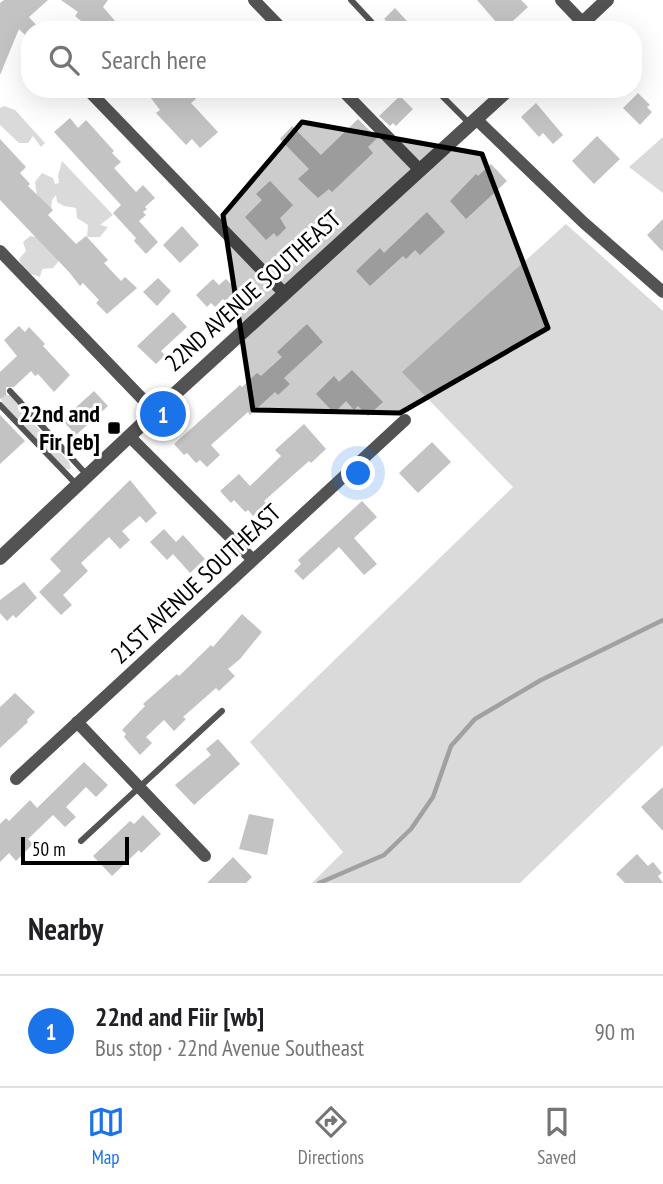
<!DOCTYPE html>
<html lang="en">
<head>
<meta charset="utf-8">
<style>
  :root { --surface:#fff; --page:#f6f6f6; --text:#202124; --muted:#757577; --line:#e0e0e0; --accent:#1a73e8 }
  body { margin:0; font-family:"PT Sans Narrow",sans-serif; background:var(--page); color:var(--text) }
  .scale { position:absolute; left:21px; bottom:18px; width:108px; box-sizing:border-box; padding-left:7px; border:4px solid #000; border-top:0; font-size:19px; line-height:24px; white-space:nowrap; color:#000; -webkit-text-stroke:5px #fff; paint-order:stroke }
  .you { position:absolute; left:359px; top:474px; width:24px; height:24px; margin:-18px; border:5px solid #fff; border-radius:50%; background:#1a73e8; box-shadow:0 0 0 10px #1a73e833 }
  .badge { display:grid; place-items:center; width:46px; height:46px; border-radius:50%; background:var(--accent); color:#fff; font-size:23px; font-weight:700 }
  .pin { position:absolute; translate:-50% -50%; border:4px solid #fff; box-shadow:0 2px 7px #0006 }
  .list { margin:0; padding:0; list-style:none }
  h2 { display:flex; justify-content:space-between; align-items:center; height:91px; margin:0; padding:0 28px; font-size:30px }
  h2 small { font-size:23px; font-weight:400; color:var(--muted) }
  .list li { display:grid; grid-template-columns:46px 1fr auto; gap:21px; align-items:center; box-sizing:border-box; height:112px; padding:0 28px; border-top:2px solid var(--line) }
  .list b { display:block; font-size:26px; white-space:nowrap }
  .list p { margin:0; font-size:23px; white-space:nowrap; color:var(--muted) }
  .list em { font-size:23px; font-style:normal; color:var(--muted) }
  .icon { flex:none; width:38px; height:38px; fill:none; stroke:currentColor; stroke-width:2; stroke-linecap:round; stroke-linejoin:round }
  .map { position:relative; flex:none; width:663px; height:883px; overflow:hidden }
  .search { position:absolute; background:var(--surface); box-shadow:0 7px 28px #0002; left:21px; right:21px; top:21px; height:77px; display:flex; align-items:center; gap:18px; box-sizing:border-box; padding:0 24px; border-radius:28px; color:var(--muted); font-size:26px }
  .sheet { height:203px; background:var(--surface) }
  nav { display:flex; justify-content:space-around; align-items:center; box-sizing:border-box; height:98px; border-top:2px solid var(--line); background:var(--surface); font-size:19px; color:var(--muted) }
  nav a { display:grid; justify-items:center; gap:4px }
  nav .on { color:var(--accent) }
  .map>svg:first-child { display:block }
</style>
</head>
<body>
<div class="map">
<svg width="663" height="883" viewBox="0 0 663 883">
  <rect width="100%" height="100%" fill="#fff"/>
  <g fill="#dadada">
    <path d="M4 106 15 110 45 143 41 147 33 136 28 143H19L0 125V108Z"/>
    <path d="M663 137V193L629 167Z"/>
    <path d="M62 161 113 215 100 225 108 227 100 237H87L88 225 77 218 76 208 64 206 57 202 56 195 52 200 51 210 38 203 35 182 42 173 53 178 55 184 59 183 58 176Z"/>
    <path d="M566 224 663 311V745L520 883H312L343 852 250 742 513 487 402 372Z"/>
    <path d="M30 236 42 238 62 257 53 268 42 269 40 277 25 272 19 259 26 251 23 242Z"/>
    <path d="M0 390 6 395 17 394 23 399 22 411 69 462 71 469H64L22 423C7 415 0 405 0 390Z"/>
  </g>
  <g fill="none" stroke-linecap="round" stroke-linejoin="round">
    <path stroke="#a1a1a1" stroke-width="4.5" d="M319 883 384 855 411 829 433 797 451 746 475 719 541 680 663 620"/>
  </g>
  <g fill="#c3c3c3">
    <path d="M4 0H48L29 17 37 26 30 30 26 36 19 29 0 75V3Z"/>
    <path d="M61 0H108L103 7 123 30H92L75 16 78 12Z"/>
    <path d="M477 0H521L528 7 503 30Z"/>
    <path d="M395 8 407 21 398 30 384 19Z"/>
    <path d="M144 89H187L196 99 191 103 218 132 200 148 192 139 186 145 156 113 160 110Z"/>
    <path d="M638 93 650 105 647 107 652 112 640 125 623 108Z"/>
    <path d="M400 96 413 109 396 126 393 123 390 126 379 116Z"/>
    <path d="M536 103 563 135 553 144 543 133 539 137 521 117Z"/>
    <path d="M70 118 78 128 86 120 114 151 112 153 121 162 114 168 136 192 143 185 155 198 145 207 147 209 143 212 146 215 139 221 158 242 146 254 134 241 136 238 113 213 121 205 54 132Z"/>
    <path d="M358 119 377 138 368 147 373 153 332 192 329 189 318 198 298 179 309 169 280 139 292 126 321 155Z"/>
    <path d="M597 136 620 159 594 184 572 161Z"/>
    <path d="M0 139 26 167 20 173 30 184 28 186 53 210 48 215 76 244 86 236 108 260 104 263 121 281 125 277 137 288 107 314 96 303 99 300 83 283 80 286 69 272 0 200Z"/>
    <path d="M491 164 507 181 466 219 450 201 476 174 478 176Z"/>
    <path d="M270 181 293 205 280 218 286 228 277 237 274 233 266 240 245 217 262 200 256 194Z"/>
    <path d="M427 212 445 232 420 255 415 250 406 259 403 256 370 286 356 271 380 248 384 253Z"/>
    <path d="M663 219V252L647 235Z"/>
    <path d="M182 226 199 245 180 263 163 245Z"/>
    <path d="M158 278 171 291 157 306 143 292Z"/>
    <path d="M213 279 219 285 226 279 237 290 225 301 223 299 215 307 211 303 207 307 196 295Z"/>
    <path d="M173 312 187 327 161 351 165 355 156 364 137 346Z"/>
    <path d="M307 324 323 342 284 378 290 384 278 395 275 392 250 415 248 412 211 445 220 455 207 467 200 460 196 463 187 453 184 455 174 444 240 385 242 387 257 373 261 376 282 357 277 352Z"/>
    <path d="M19 326 25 332 29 327 45 344 43 346 70 375 54 392 38 374 35 376 31 371 14 387H6V395L0 399V372L17 356 4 340Z"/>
    <path d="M352 370 383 402 368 416 358 406 354 410 346 401 334 413 316 394 334 376 339 382Z"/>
    <path d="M94 391 108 406 76 435 62 420Z"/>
    <path d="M0 415 25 441 0 464Z"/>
    <path d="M304 424 326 449 311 463 309 461 264 501 266 503 253 516 248 510 245 512 234 500 231 503 220 491 239 474 250 486 281 456 275 450Z"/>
    <path d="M432 442 451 462 418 493 399 473Z"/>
    <path d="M130 480 157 513 146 523 140 516 122 531 130 540 120 549 109 537 81 563 88 571 63 595 72 605 61 615 39 592 61 571 50 559Z"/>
    <path d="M362 501 377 517 354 538 377 564 364 575 339 547 303 580 294 571 301 564 298 560Z"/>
    <path d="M164 529 176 542 183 535 205 559 190 573 173 554 167 560 150 542Z"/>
    <path d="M24 582 37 598 16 618 13 615 7 621 0 613V600Z"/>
    <path d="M242 614 262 632 240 659 228 669 235 676 219 691 216 688 183 717 186 719 174 731 164 720 146 737 152 743 140 755 124 737 126 734 122 730 145 706 143 704 177 674 179 676 211 645 213 647Z"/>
    <path d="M15 693 35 712 27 720 28 722 0 748V707Z"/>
    <path d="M218 739 240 764 194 805 175 785 211 755 206 749Z"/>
    <path d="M84 762 108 785 96 797 86 787 66 807 76 817 65 827 53 815 28 839 33 844 16 861 9 853 0 862V824L6 818 9 821 30 800 37 808Z"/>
    <path d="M663 787V831L641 807Z"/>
    <path d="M249 814 274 819 267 855 239 849Z"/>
    <path d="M143 815 161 834 141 853 139 850 112 876 93 856 130 821 134 824Z"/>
    <path d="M637 854 648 866 653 862 662 873 658 876 663 883H625L616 874Z"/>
    <path d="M233 857 252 877 246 883H207Z"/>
  </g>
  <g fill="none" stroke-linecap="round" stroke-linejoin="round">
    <g stroke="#535353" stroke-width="6">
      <path d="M351 0 379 30"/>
      <path d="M435 89 470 124"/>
      <path d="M10 391 86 474"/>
      <path d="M0 405 76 484"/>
      <path d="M81 841 222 711"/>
    </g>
    <g stroke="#535353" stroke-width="12">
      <path d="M254 0 283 30"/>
      <path d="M561 0 583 23"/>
      <path d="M87 89 284 293"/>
      <path d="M341 89 420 170"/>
      <path d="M476 119 583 222 663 292"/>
      <path d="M0 251 155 412"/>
      <path d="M129 436 253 560"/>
      <path d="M77 722 205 856"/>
      <path d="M16 779 405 420"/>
    </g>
    <g stroke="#535353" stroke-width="14">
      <path d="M575 30 607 0"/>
      <path d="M0 558 155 412 509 89"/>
    </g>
  </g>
  <path fill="#000" fill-opacity="0.2" stroke="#000" stroke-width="5" stroke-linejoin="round" d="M302 122 482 154 548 328 400 413 253 410 223 215Z"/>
  <rect fill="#000" stroke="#fff" stroke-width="2.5" x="107" y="421" width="14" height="14" rx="3.5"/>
  <g text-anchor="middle" stroke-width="6" stroke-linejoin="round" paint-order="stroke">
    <g font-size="24" fill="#000" stroke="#fff">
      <text transform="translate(253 291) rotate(-42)" y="8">22ND AVENUE SOUTHEAST</text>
      <text transform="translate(196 584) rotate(-43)" y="8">21ST AVENUE SOUTHEAST</text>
    </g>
    <g font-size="24" font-weight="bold" fill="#000" stroke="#fff" text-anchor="end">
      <text x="100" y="422">22nd and<tspan x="100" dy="28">Fir [eb]</tspan></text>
    </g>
  </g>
</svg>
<div class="scale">50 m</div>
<div class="you"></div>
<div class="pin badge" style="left:163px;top:414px">1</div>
<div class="search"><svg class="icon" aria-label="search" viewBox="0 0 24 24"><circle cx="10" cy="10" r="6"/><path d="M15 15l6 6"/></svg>Search here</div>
</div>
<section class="sheet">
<h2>Nearby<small></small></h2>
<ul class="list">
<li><span class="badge">1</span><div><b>22nd and Fiir [wb]</b><p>Bus stop · 22nd Avenue Southeast</p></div><em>90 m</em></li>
</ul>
</section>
<nav>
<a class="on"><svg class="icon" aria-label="map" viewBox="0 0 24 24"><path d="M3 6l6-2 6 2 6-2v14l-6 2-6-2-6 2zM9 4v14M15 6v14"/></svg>Map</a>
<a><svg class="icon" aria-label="directions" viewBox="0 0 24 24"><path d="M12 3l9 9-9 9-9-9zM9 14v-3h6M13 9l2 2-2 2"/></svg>Directions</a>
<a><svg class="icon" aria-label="saved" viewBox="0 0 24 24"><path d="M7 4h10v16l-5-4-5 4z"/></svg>Saved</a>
</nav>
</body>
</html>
